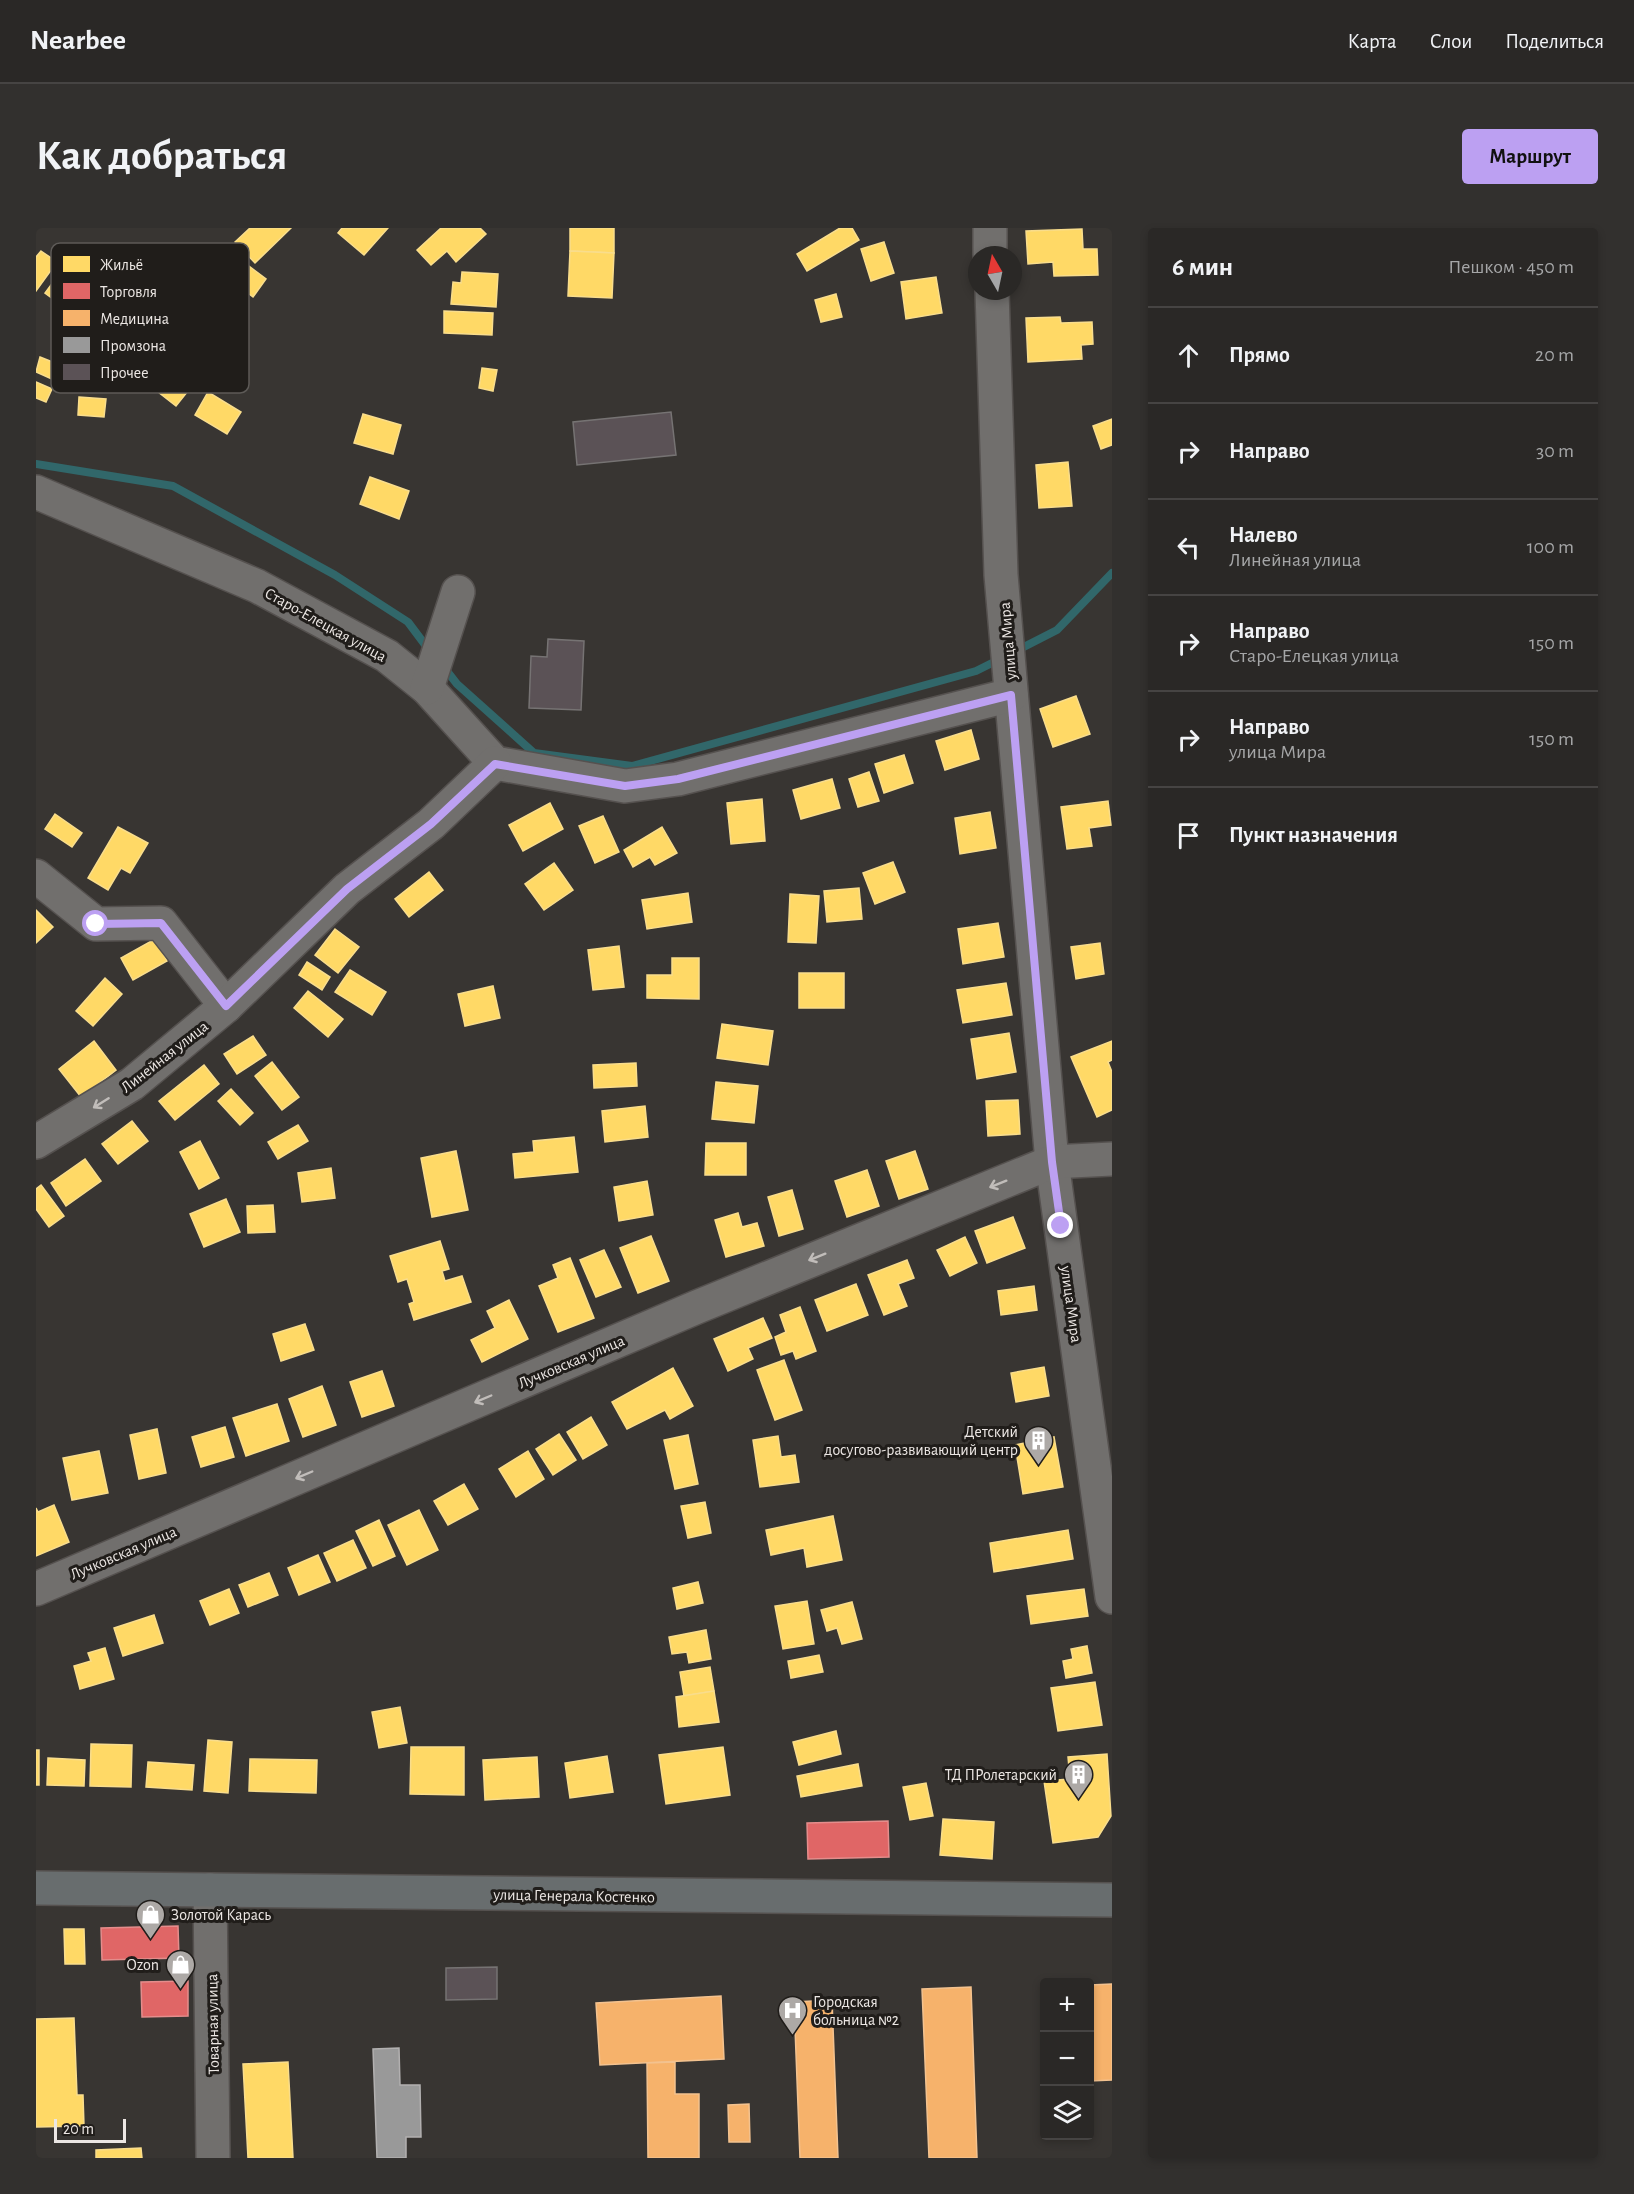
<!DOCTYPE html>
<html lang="ru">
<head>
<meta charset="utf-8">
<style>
  :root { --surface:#2a2826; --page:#32302e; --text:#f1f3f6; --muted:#a5a6a7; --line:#464443; --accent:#bca0f2 }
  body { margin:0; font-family:"Alegreya Sans",sans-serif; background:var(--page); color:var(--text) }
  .controls { position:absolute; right:18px; bottom:18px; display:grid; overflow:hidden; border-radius:6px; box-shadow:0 3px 9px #0003 }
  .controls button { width:54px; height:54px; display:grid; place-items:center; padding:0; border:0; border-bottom:2px solid var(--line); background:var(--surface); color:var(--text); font:30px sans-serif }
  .compass { position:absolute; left:932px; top:18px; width:54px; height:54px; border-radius:50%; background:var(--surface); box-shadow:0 3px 9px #0003; rotate:351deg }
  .scale { position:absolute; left:18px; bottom:15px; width:72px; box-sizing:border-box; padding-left:6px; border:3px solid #ece7e4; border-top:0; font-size:16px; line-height:21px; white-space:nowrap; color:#ece7e4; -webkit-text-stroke:4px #201d1a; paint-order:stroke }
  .stop { position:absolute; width:18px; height:18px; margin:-14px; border:4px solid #bca0f2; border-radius:50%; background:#fff }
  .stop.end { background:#bca0f2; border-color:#fff; box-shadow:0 2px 6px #0008 }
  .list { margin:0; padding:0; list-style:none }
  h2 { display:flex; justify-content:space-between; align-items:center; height:78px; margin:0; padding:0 24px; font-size:26px }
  h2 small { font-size:20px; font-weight:400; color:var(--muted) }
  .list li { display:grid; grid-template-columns:39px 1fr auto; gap:18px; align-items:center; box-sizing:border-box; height:96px; padding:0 24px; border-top:2px solid var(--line) }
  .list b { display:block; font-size:22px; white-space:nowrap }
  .list p { margin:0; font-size:20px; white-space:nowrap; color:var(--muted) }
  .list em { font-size:20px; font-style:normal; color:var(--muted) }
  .icon { flex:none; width:33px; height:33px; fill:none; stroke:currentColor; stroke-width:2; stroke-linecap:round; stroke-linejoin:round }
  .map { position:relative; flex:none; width:1076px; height:1930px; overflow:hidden; border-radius:6px }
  header { display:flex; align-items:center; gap:36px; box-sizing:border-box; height:84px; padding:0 30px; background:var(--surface); border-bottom:2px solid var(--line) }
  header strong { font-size:28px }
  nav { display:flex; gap:33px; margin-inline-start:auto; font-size:21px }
  .intro { display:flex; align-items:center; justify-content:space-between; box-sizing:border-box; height:144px; padding:0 36px }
  h1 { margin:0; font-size:42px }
  .button { padding:15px 27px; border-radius:6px; background:var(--accent); color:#111; font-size:21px; font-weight:700 }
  main { display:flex; gap:36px; padding:0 36px }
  aside { flex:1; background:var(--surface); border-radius:6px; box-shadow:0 3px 9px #0003 }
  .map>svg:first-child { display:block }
</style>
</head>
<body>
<header>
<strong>Nearbee</strong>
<nav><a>Карта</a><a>Слои</a><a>Поделиться</a></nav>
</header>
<div class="intro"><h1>Как добраться</h1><a class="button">Маршрут</a></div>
<main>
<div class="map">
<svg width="1076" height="1930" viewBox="0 0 1076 1930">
  <rect width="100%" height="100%" fill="#383532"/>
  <g fill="#ffd966" stroke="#f9dd8c" stroke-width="1.5">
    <path d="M214 0H255L219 35 199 14Z"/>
    <path d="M306 0H352L328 27 302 5Z"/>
    <path d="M405 0H444L450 6 420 34 411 23 395 37 381 22Z"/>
    <path d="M534 0H578V25L534 23Z"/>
    <path d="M804 0H816L823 12 771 43 761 26Z"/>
    <path d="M1046 1 1047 21H1061L1062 47 1018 48 1017 34 992 36 990 3Z"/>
    <path d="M848 14 858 45 835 53 825 21Z"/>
    <path d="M5 23 21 34 0 63V29Z"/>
    <path d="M193 23 230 51 217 69 200 56 190 70 169 54Z"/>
    <path d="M534 23 578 25 576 70 532 68Z"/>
    <path d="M37 27 64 46 36 85 9 65Z"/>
    <path d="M426 44 462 46 460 79 415 76 417 54 425 55Z"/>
    <path d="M900 49 906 85 870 91 865 54Z"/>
    <path d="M800 66 806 89 785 94 779 72Z"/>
    <path d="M408 83 457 85 456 107 408 105Z"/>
    <path d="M1024 89 1025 95 1056 94 1057 116 1045 117 1046 131 992 134 990 90Z"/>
    <path d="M4 129 24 137 18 152 0 144Z"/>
    <path d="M127 136 156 158 140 178 112 156Z"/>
    <path d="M446 140 461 142 457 163 443 160Z"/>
    <path d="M0 154 16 161 10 174 0 170Z"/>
    <path d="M172 164 205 184 191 206 159 187Z"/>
    <path d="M43 169 70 171 68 189 42 187Z"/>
    <path d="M327 186 365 197 357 226 318 215Z"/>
    <path d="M1076 191V217L1065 221 1057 198Z"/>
    <path d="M1032 234 1036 278 1003 280 1000 237Z"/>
    <path d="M334 249 373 263 363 291 324 276Z"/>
    <path d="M1040 468 1054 506 1017 519 1004 481Z"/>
    <path d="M935 502 943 531 909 542 900 513Z"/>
    <path d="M868 527 877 555 848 565 839 536Z"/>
    <path d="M833 544 843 573 822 579 813 551Z"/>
    <path d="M796 551 804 580 765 591 757 562Z"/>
    <path d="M726 571 729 613 695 616 691 575Z"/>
    <path d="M1072 573 1075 597 1053 600 1056 618 1031 621 1025 579Z"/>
    <path d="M514 575 527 601 487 623 473 597Z"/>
    <path d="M954 584 960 620 924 626 919 590Z"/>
    <path d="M19 586 46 605 36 619 9 601Z"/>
    <path d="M567 588 583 624 559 635 543 598Z"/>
    <path d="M82 599 112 615 94 645 85 640 72 662 52 650Z"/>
    <path d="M626 599 641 625 619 637 614 629 597 639 588 622Z"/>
    <path d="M857 634 869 664 839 676 827 645Z"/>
    <path d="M518 635 537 662 508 682 489 656Z"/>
    <path d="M393 644 407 662 373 689 359 671Z"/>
    <path d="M823 660 826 691 791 694 788 663Z"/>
    <path d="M652 665 656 694 611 701 606 672Z"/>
    <path d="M754 666 783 668 780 715 752 714Z"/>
    <path d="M0 682 17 699 0 715Z"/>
    <path d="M962 695 968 729 927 736 922 701Z"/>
    <path d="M299 701 323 719 302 745 279 727Z"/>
    <path d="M119 711 131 733 97 752 85 730Z"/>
    <path d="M1064 715 1068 746 1040 751 1035 719Z"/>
    <path d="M583 718 588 759 557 762 552 722Z"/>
    <path d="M636 730H663V771L611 770V747H636Z"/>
    <path d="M271 734 294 749 286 762 263 747Z"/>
    <path d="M314 742 350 764 336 787 299 764Z"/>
    <rect x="763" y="745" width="45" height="35"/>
    <path d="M69 750 86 766 57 798 40 783Z"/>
    <path d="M970 755 976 787 927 795 921 762Z"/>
    <path d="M457 758 464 790 429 798 422 766Z"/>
    <path d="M272 763 307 791 292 809 258 780Z"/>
    <path d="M686 796 737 803 732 837 681 830Z"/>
    <path d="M973 805 980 844 941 851 935 811Z"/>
    <path d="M217 808 230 827 201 846 188 826Z"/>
    <path d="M58 813 80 842 45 869 23 841Z"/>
    <path d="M1076 813V832L1072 834 1076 844V882L1061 889 1035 829Z"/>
    <path d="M236 834 263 869 246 882 219 848Z"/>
    <path d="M600 835 601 858 558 860 557 837Z"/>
    <path d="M168 837 183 856 139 892 123 873Z"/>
    <path d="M680 854 722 858 718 895 676 891Z"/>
    <path d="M195 861 217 885 204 897 182 873Z"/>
    <path d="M982 872 984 906 952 908 950 873Z"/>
    <path d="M609 878 612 909 569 914 566 883Z"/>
    <path d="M96 893 112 913 82 936 66 916Z"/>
    <path d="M262 897 272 913 242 931 232 914Z"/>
    <path d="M538 909 542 944 479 950 477 926 498 924 497 913Z"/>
    <path d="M164 913 183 950 163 961 144 924Z"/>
    <path d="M670 915H710V947H669Z"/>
    <path d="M420 923 432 982 396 989 385 930Z"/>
    <path d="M879 923 892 961 863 971 850 933Z"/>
    <path d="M49 931 65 953 30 978 15 955Z"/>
    <path d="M295 940 299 970 266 974 262 945Z"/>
    <path d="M831 942 843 978 811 989 799 953Z"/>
    <path d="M611 953 617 987 583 993 578 959Z"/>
    <path d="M5 957 28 988 13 999 0 981V961Z"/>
    <path d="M756 962 767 1001 743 1008 732 969Z"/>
    <path d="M190 971 204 1004 168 1019 154 986Z"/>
    <path d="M237 977 239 1004 212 1005 211 978Z"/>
    <path d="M702 985 706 999 721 995 728 1018 690 1029 679 992Z"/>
    <path d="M977 989 989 1020 951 1035 939 1003Z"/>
    <path d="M615 1008 633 1053 602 1065 584 1020Z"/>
    <path d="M929 1009 941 1035 914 1048 901 1022Z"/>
    <path d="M404 1013 413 1041 406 1043 409 1053 426 1048 435 1074 378 1092 373 1076 378 1074 371 1051 362 1054 354 1028Z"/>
    <path d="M568 1022 585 1059 560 1069 544 1032Z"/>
    <path d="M534 1030 558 1090 522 1104 503 1058 522 1050 517 1037Z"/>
    <path d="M871 1032 878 1050 862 1056 871 1078 848 1087 832 1047Z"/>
    <path d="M820 1056 832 1087 791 1103 779 1072Z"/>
    <path d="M998 1058 1001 1082 965 1087 962 1063Z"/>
    <path d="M473 1072 492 1111 446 1134 435 1112 459 1100 451 1083Z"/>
    <path d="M764 1079 780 1123 760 1131 757 1123 745 1127 739 1109 750 1104 744 1087Z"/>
    <path d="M727 1090 736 1110 712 1120 717 1131 692 1143 678 1111Z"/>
    <path d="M269 1096 278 1122 245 1133 237 1106Z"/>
    <path d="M748 1132 766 1182 739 1192 721 1142Z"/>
    <path d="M1008 1139 1013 1168 980 1174 975 1145Z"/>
    <path d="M637 1140 657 1178 634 1191 629 1182 591 1201 576 1174Z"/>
    <path d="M346 1143 358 1178 326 1189 314 1154Z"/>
    <path d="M286 1158 300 1197 267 1209 253 1171Z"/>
    <path d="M241 1176 253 1213 210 1228 197 1190Z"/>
    <path d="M555 1189 571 1217 547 1231 531 1204Z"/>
    <path d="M189 1199 198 1229 165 1239 156 1209Z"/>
    <path d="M121 1201 130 1245 103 1251 94 1207Z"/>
    <path d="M523 1206 540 1232 517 1247 500 1221Z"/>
    <path d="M652 1207 662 1256 639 1261 628 1212Z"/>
    <path d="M742 1208 745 1229 759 1227 763 1254 724 1259 717 1212Z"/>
    <path d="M1018 1209 1027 1259 987 1266 979 1217Z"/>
    <path d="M63 1223 72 1265 36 1272 27 1230Z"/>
    <path d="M492 1223 508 1251 480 1269 463 1241Z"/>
    <path d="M428 1256 442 1281 412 1297 398 1273Z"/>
    <path d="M669 1274 675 1305 652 1310 645 1278Z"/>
    <path d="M18 1277 33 1314 0 1328V1280L2 1284Z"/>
    <path d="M383 1282 402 1322 371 1337 352 1297Z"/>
    <path d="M797 1288 806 1332 771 1339 768 1320 735 1327 730 1302Z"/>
    <path d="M343 1292 359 1328 337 1338 320 1303Z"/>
    <path d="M1032 1302 1037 1331 958 1344 954 1315Z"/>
    <path d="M317 1312 330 1340 301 1353 288 1325Z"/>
    <path d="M282 1327 294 1354 263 1367 252 1340Z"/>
    <path d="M233 1345 242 1367 212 1379 203 1357Z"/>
    <path d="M662 1354 667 1375 641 1381 637 1360Z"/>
    <path d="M193 1361 203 1385 174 1397 164 1373Z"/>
    <path d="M1048 1361 1052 1388 995 1396 991 1368Z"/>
    <path d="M771 1373 778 1416 747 1421 739 1378Z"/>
    <path d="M816 1374 826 1411 806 1416 801 1400 791 1403 785 1382Z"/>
    <path d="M118 1387 127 1415 87 1428 78 1400Z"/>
    <path d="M670 1402 675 1431 653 1435 651 1424 636 1426 633 1409Z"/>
    <path d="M1051 1418 1056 1445 1030 1450 1027 1433 1037 1431 1035 1421Z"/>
    <path d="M69 1420 78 1451 44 1461 38 1438 55 1433 52 1425Z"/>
    <path d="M783 1427 787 1444 755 1450 752 1433Z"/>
    <path d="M674 1439 678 1463 648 1468 644 1444Z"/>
    <path d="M1059 1454 1066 1497 1022 1503 1015 1460Z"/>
    <path d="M678 1463 683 1494 643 1499 640 1469Z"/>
    <path d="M364 1479 371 1515 343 1520 336 1484Z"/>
    <path d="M800 1503 805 1526 763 1537 757 1514Z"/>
    <path d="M172 1512 196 1514 192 1565 168 1563Z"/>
    <path d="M55 1516 96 1517 95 1559 54 1558Z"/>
    <path d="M375 1519H428V1567L374 1566Z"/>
    <path d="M687 1519 694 1567 630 1576 623 1527Z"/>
    <rect x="0" y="1522" width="3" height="35"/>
    <path d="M1071 1526 1075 1588 1062 1609 1017 1615 1008 1553 1034 1551 1032 1529Z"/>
    <path d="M571 1528 577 1564 534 1570 529 1535Z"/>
    <path d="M501 1529 503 1569 449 1572 447 1532Z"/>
    <path d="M12 1530 49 1532 48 1558 11 1557Z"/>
    <path d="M214 1531 281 1532 280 1565 213 1563Z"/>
    <path d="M112 1534 158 1537 156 1562 110 1559Z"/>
    <path d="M822 1536 826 1558 765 1569 761 1548Z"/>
    <path d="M890 1555 897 1588 874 1592 867 1559Z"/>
    <path d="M907 1591 958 1594 956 1631 904 1627Z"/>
    <path d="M28 1701H48L49 1736H29Z"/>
    <path d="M38 1790 41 1867H47L48 1898 0 1899V1791Z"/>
    <path d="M252 1834 257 1930H212L207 1836Z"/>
    <path d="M105 1920 106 1930H60V1922Z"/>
  </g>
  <g fill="#e06666" stroke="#e48d8c" stroke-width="1.5">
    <path d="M852 1593 853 1629 772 1631 771 1595Z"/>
    <path d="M142 1698 143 1730 66 1732 65 1700Z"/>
    <path d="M152 1753V1788L106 1789 105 1754Z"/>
  </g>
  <g fill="#f6b26b" stroke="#f3c28f" stroke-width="1.5">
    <path d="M1076 1756V1852L1054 1853V1757Z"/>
    <path d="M935 1759 941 1930H893L886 1761Z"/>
    <path d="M685 1768 688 1831 564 1837 560 1775Z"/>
    <path d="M796 1772 802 1930H764L758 1774Z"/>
    <path d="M639 1834V1866H663V1930H612L611 1835Z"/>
    <path d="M713 1876 714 1914H693L692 1877Z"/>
  </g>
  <path fill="#999" stroke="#b2b0b0" stroke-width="1.5" d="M363 1820 364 1857H384L385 1909H370V1930H341L337 1821Z"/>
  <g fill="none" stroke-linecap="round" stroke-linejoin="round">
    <g stroke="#31676a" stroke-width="8">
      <path d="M0 236 137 258 299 347 372 394 393 422"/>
      <path d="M980 423 1021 402 1076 345"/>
      <path d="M407 438 421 456 498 525 596 538 940 443 964 431"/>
    </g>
  </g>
  <g fill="#5b5256" stroke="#767373" stroke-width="1.5">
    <path d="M635 184 640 227 541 237 537 194Z"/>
    <path d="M512 411 548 413 545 482 493 480 495 428 511 429Z"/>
    <path d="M461 1739V1771L410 1772V1740Z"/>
  </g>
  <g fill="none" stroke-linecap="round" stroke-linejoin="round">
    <defs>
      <g id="minor">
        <path d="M954 0V27"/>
        <path d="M956 63 965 347 1016 934 1076 1369"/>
        <path d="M0 264 221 358 351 428 391 460 459 535 589 558 642 551 975 467"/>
        <path d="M391 460 422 364"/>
        <path d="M0 648 60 696 125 695 190 778"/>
        <path d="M0 914 96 856 190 778 311 661 395 596 459 535"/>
        <path d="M0 1361 661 1079 1016 934 1076 931"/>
        <path d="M174 1662 177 1930"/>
      </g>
      <path id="major" d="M0 1660 1076 1672"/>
    </defs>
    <use href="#minor" stroke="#55514f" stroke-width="36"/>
    <use href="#major" stroke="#55514f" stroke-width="36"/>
    <use href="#minor" stroke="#716f6d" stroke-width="33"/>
    <use href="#major" stroke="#686d6e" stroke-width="33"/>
  </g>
  <defs><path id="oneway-shaft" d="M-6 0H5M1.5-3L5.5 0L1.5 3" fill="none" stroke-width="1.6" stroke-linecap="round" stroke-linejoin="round" transform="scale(1.5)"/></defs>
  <g stroke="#c1bdba">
    <use href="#oneway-shaft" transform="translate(65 875) rotate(148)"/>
    <use href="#oneway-shaft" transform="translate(962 956) rotate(158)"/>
    <use href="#oneway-shaft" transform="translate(781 1029) rotate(158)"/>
    <use href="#oneway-shaft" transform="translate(447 1171) rotate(157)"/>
    <use href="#oneway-shaft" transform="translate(268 1247) rotate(157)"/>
  </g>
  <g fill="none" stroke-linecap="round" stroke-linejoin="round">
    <path stroke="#bca0f2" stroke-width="8" d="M60 696 125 695 190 778 311 661 395 596 459 536 589 558 642 551 975 467 1016 934 1025 998"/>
  </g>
  <defs>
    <symbol id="building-pin" viewBox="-11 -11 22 30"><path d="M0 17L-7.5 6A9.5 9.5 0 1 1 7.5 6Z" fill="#ada9a6" stroke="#201d1a"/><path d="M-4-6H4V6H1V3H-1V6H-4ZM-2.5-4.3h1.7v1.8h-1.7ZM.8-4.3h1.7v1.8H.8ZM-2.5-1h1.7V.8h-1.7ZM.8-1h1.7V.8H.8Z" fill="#fff"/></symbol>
    <symbol id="shop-pin" viewBox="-11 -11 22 30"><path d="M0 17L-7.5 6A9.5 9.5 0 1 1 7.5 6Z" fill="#ada9a6" stroke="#201d1a"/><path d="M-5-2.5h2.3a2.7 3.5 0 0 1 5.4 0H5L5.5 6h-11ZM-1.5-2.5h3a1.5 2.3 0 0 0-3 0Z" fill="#fff"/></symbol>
    <symbol id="hospital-pin" viewBox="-11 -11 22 30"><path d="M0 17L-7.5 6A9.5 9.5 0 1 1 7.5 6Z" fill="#ada9a6" stroke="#201d1a"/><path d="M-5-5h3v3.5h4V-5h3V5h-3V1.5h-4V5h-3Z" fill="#fff"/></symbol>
  </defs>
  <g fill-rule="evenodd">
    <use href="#building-pin" x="986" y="1196" width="33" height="45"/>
    <use href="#building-pin" x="1026" y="1530" width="33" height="45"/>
    <use href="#shop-pin" x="98" y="1670" width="33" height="45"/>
    <use href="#shop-pin" x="128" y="1720" width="33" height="45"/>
    <use href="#hospital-pin" x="740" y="1766" width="33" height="45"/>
  </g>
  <g text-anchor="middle" stroke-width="6" stroke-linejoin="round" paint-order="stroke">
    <g font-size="16" fill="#ece7e4" stroke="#201d1a">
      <text transform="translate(290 396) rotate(29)" y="6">Старо-Елецкая улица</text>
      <text transform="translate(971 413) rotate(-95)" y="6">улица Мира</text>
      <text transform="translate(128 828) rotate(-38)" y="6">Линейная улица</text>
      <text transform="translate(1036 1076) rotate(82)" y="6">улица Мира</text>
      <text transform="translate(535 1133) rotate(-23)" y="6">Лучковская улица</text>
      <text transform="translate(87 1324) rotate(-23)" y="6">Лучковская улица</text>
      <text transform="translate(538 1667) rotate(1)" y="6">улица Генерала Костенко</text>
      <text transform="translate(176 1796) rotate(-91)" y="6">Товарная улица</text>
    </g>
    <g font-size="16" fill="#ece7e4" stroke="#201d1a" text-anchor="end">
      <text x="982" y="1209">Детский<tspan x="982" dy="18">досугово-развивающий центр</tspan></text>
      <text x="1021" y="1552">ТД ПРолетарский</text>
      <text x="135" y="1692" text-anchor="start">Золотой Карась</text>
      <text x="123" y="1742">Ozon</text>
      <text x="777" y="1779" text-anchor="start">Городская<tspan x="777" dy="18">больница №2</tspan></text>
    </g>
  </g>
  <rect x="15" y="15" width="198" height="150" rx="9" fill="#201d1a" stroke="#5d5a57" stroke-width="1.5"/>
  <rect x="27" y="28" width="27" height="16" fill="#ffd966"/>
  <rect x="27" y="55" width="27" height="16" fill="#e06666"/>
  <rect x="27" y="82" width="27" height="16" fill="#f6b26b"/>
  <rect x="27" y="109" width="27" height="16" fill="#999"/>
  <rect x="27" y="136" width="27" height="16" fill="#5b5256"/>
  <g font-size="16" fill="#ece7e4">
    <text x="64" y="42">Жильё</text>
    <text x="64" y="69">Торговля</text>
    <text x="64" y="96">Медицина</text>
    <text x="64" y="123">Промзона</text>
    <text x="64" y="150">Прочее</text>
  </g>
</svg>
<div class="controls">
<button>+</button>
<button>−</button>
<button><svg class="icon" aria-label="layers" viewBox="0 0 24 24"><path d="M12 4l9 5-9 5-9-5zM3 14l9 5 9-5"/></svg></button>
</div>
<svg class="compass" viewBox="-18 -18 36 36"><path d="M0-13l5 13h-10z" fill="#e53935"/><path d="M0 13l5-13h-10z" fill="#a5a6a7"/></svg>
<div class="scale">20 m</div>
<div class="stop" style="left:60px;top:696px"></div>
<div class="stop end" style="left:1025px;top:998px"></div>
</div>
<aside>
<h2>6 мин<small>Пешком · 450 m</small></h2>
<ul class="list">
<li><svg class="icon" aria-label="ahead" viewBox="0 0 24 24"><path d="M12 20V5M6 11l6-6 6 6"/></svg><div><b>Прямо</b></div><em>20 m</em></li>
<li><svg class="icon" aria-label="right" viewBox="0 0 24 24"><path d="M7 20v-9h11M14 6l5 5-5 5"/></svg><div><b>Направо</b></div><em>30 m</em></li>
<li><svg class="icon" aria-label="left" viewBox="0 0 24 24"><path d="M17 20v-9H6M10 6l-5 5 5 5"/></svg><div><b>Налево</b><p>Линейная улица</p></div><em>100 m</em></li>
<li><svg class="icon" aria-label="right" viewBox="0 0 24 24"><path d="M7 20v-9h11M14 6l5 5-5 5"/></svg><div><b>Направо</b><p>Старо-Елецкая улица</p></div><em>150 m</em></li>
<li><svg class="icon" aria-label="right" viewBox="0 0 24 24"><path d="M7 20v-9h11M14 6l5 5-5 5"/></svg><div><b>Направо</b><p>улица Мира</p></div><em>150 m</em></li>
<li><svg class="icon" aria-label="arrive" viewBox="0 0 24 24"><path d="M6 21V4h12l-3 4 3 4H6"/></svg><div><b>Пункт назначения</b></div></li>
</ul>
</aside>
</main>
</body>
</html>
